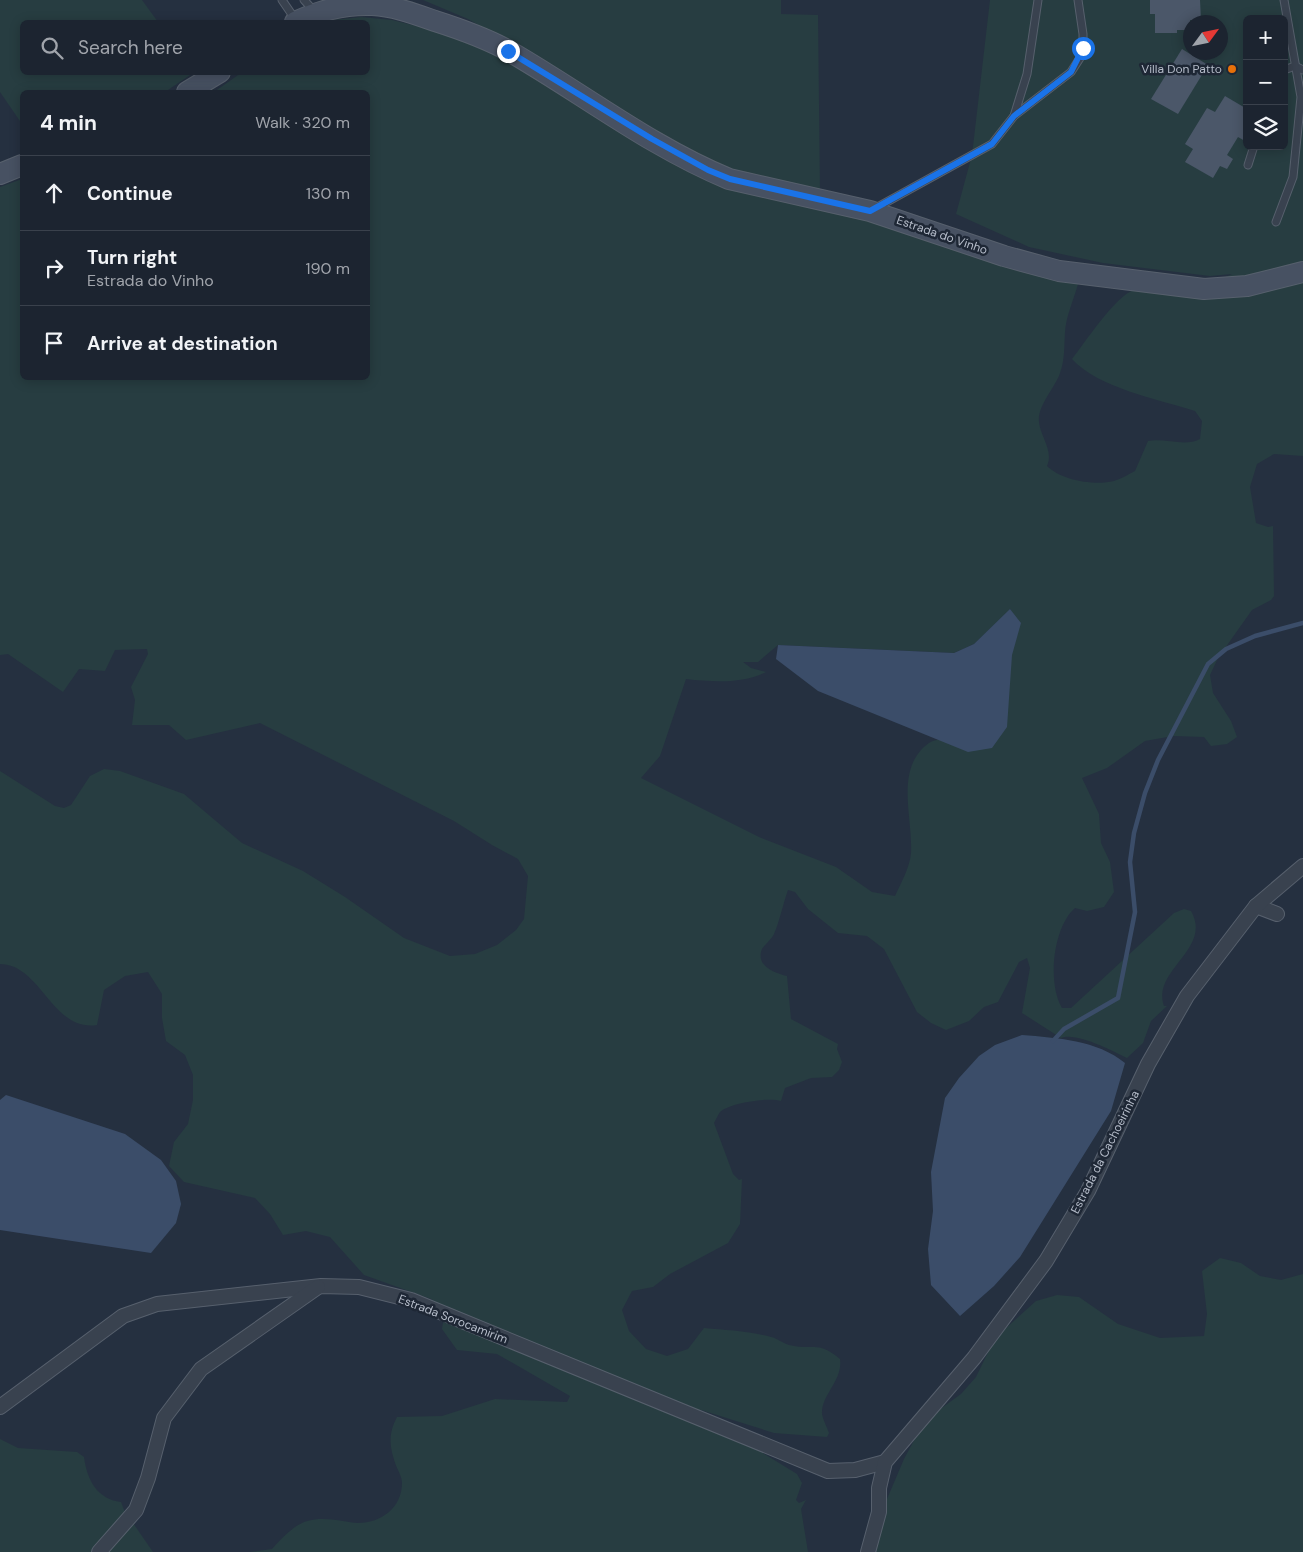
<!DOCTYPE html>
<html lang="en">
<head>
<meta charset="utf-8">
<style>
  :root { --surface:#1c2430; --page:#252c38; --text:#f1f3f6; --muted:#a0a4ab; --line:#3a414c }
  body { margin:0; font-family:"DM Sans",sans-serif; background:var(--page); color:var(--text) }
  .controls { position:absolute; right:15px; top:15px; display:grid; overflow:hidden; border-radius:8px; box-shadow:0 2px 12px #0003 }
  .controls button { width:45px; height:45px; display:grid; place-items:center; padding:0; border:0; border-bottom:1px solid var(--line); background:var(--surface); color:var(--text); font:25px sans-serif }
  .compass { position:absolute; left:1183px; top:15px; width:45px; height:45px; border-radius:50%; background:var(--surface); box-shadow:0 2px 12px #0003; rotate:57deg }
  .stop { position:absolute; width:15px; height:15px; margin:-11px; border:4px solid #1a73e8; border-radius:50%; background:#fff }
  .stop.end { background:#1a73e8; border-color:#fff; box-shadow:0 1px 5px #0008 }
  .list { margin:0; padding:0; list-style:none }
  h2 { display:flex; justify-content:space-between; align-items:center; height:65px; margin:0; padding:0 20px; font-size:21px }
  h2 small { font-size:16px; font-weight:400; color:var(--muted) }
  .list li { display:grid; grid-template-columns:32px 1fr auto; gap:15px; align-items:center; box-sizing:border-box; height:75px; padding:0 20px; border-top:1px solid var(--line) }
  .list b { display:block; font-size:19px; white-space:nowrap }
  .list p { margin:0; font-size:16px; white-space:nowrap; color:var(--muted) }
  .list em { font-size:16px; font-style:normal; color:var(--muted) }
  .icon { flex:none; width:28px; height:28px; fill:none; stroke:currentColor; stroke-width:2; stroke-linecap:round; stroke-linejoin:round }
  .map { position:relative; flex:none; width:1303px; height:1552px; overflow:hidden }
  .search { position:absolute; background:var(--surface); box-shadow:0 2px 12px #0003; left:20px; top:20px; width:350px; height:55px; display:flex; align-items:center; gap:12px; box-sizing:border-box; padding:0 18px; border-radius:8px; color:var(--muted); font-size:19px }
  .panel { position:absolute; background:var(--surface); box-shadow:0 2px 12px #0003; left:20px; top:90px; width:350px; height:290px; border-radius:8px }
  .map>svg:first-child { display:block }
</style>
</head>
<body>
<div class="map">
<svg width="1303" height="1552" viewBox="0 0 1303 1552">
  <rect width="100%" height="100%" fill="#253040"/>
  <g fill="#273d41" fill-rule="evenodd">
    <path d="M0 0H142L158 22H22V72L193 73 165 92H22V124L0 92Z"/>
    <path d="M423 0H781V14L818 15 820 194 708 163 510 43 468 19Z"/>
    <path d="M990 0H1303V456L1274 454 1257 464 1250 487 1256 523 1268 527 1273 526 1274 596 1271 600 1252 610 1218 658 1210 675 1213 693 1231 721 1237 737 1227 744 1211 746 1204 737 1173 736 1145 741 1107 768 1082 778 1099 814 1101 843 1110 862 1114 892 1104 907 1087 911 1075 908C1053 927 1047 983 1062 1008H1071L1174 913 1184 909 1191 911C1213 949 1151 970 1164 1006H1167L1151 1021 1143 1043 1127 1058C1112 1051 1077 1032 1061 1038L1022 1013 1030 968 1027 958 1019 962 998 1002 984 1007 969 1021 946 1030 931 1023 917 1012 884 949 867 936 838 933 808 909 795 892 788 890C783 904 780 920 774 934 771 940 765 944 762 949 755 966 775 973 787 976L791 1019 838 1044 837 1049 842 1062 839 1070 832 1077 811 1078 785 1088 781 1101C768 1097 729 1103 720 1112 718 1115 716 1119 714 1123L733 1174 739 1180 742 1179 740 1224 728 1243 670 1274 653 1287 632 1291 622 1310 629 1331 646 1349 667 1356 688 1349 704 1328C726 1330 749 1331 771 1337 777 1338 782 1343 789 1345 813 1351 817 1340 840 1359 843 1381 821 1395 822 1414 823 1420 827 1427 829 1433L827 1437 774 1433 701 1410 694 1411 797 1474 802 1483 796 1500 799 1503 806 1500 801 1509 808 1552H250L272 1549C299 1519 309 1515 349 1522 375 1527 402 1511 402 1483 402 1478 399 1472 397 1468 390 1449 387 1436 397 1417L442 1416 495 1399 567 1402 570 1396 497 1354 457 1350 442 1329 445 1309 431 1299 364 1275 330 1237 306 1231 283 1235 270 1214 255 1198 184 1182 169 1166 174 1142 188 1124 193 1100V1075L185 1055 166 1041 162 1018V994L148 972 125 976 104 990 97 1025C52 1032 41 964 0 964V771L55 806 64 808 71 805 90 776 104 769 120 771 184 794 242 843 303 871 345 897 404 938 450 956 475 954 497 945 516 930 524 919 528 876 518 859 492 845 454 821 260 723 186 740 169 725H132L135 700 131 687 148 654 147 649 115 650 105 671 79 669 63 692 8 654 0 655V187L22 179V378H368V92H214L241 73 368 72V22H321L324 21 361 17 392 20 428 29 465 42 506 60 697 174 868 217 1011 269 1078 284C1074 299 1066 316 1065 332 1064 346 1065 359 1060 373 1055 388 1037 406 1039 422 1040 436 1054 451 1047 466 1061 480 1094 486 1114 481 1121 479 1129 474 1135 471L1148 441C1166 438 1185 447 1200 439L1202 421 1195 411C1158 399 1098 388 1072 359 1084 344 1116 295 1134 290 1142 288 1152 290 1161 289 1184 288 1211 285 1232 274L1210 276 1103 263 1029 247 956 214 972 155ZM1247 19H1284V146H1247ZM1190 22H1220V52H1190ZM1011 609V616L951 738C945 739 934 739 929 743 894 768 913 817 911 853 910 867 901 883 895 896L872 892 836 867 759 837 641 778 660 756 686 679C713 682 742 684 766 672L751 668 743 662H758L778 645 954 653 974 644Z"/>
    <path d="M1220 1258 1241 1263 1260 1276 1281 1280 1303 1274V1552H869L887 1499 904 1459 925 1420 961 1394 976 1377 995 1338 1036 1301 1057 1295 1079 1297 1118 1324 1160 1338 1204 1336 1207 1314 1202 1271Z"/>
    <path d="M0 1439 18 1448 77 1452 84 1457C87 1480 97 1499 121 1502L124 1510 153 1552H0Z"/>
  </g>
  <g fill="#3b4d69">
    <path d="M1010 609 1021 623 1012 655 1007 727 992 748 968 752 818 691 776 659 778 645 954 653 974 644Z"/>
    <path d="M1022 1035C1057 1038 1097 1040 1125 1063L1111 1111 1020 1257 994 1286 960 1316 931 1285 928 1249 933 1211 931 1172 945 1098 959 1078 979 1056 995 1045Z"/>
    <path d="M6 1095 125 1134 161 1160 176 1181 181 1204 176 1223 151 1253 0 1230V1100Z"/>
  </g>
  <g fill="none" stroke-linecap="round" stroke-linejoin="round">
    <path stroke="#3b4d69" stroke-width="4.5" d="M1053 1041 1064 1029 1118 998 1135 912 1130 862 1134 833 1145 793 1158 760 1208 664 1226 649 1255 636 1303 623"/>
  </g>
  <g fill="#4b5769">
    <path d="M1150 0H1200L1201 20H1190V30H1177V33H1155V14H1150Z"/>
    <path d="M1182 49 1208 65 1178 114 1151 99Z"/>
    <path d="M1225 96 1247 109V137L1245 141 1238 137 1227 155 1233 159 1227 169 1220 166 1213 178 1185 162 1193 149 1185 144 1207 108 1215 112Z"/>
  </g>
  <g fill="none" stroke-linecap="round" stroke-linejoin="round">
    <defs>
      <g id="service">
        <path d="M282 0 295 19"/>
        <path d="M304 0 314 11"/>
        <path d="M1284 70 1295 66 1303 70"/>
        <path d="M1014 116 1027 74 1038 0"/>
        <path d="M1248 165 1254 146"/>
        <path d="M874 209 992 144 1014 116 1071 72 1080 58 1083 48V34L1078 0"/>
        <path d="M1276 222 1293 177 1301 97 1284 0"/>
      </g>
      <g id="minor">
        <path d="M1256 906 1277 914"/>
        <path d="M0 1407 123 1316 157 1304 321 1286 359 1287 411 1300 828 1471 855 1470 885 1462"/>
        <path d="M99 1552 136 1510 148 1478 164 1418 201 1369 318 1287"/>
        <path d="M868 1552 879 1512V1488L885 1462 974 1358 1046 1261 1088 1191 1148 1064 1187 996 1256 906 1303 866"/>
      </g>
      <g id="secondary">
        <path d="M295 22C318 11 346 4 372 5 394 6 415 14 435 21 460 29 486 38 509 51 582 93 651 147 729 179L870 211 1004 256 1059 271 1204 289 1247 286 1303 272"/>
        <path d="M187 92 220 72"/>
        <path d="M0 174 22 165"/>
      </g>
    </defs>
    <use href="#service" stroke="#57606d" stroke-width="9"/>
    <use href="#minor" stroke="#57606d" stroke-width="16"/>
    <use href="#secondary" stroke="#57606d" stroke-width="22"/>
    <use href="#service" stroke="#39424f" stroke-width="7"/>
    <use href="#minor" stroke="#39424f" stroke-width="14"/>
    <use href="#secondary" stroke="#475162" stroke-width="20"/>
  </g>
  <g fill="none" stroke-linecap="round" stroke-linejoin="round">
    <path stroke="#1a73e8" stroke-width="6" d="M508 51 652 139 708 170 730 179 870 211 992 144 1014 116 1071 72 1083 48"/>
  </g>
  <circle fill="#e8710a" stroke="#1e2735" stroke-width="2" cx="1232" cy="69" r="5"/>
  <g text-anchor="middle" stroke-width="5" stroke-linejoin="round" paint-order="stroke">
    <g font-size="12" fill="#b6bdca" stroke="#1e2735" text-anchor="end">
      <text x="1222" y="73">Villa Don Patto</text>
    </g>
    <g font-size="12" fill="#b6bdca" stroke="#1e2735">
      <text transform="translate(942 235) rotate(19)" y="4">Estrada do Vinho</text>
      <text transform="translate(1105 1152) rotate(-63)" y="4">Estrada da Cachoeirinha</text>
      <text transform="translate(453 1319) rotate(21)" y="4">Estrada Sorocamirim</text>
    </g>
  </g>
</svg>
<div class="controls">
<button>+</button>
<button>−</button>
<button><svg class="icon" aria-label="layers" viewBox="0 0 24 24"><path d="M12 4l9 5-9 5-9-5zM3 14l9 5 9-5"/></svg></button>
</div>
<svg class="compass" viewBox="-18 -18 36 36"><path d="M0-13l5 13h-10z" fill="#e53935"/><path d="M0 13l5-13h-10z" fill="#a0a4ab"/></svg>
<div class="stop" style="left:1083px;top:48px"></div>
<div class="stop end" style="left:508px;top:51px"></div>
<div class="search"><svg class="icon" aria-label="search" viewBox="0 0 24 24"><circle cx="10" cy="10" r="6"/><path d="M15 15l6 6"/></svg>Search here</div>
<section class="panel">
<h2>4 min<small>Walk · 320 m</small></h2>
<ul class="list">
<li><svg class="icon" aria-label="ahead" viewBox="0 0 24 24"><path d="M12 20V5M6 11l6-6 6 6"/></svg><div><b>Continue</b></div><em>130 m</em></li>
<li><svg class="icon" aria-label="right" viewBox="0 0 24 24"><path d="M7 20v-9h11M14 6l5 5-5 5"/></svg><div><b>Turn right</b><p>Estrada do Vinho</p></div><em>190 m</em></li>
<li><svg class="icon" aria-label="arrive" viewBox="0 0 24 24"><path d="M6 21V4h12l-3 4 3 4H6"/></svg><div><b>Arrive at destination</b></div></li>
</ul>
</section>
</div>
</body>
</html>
